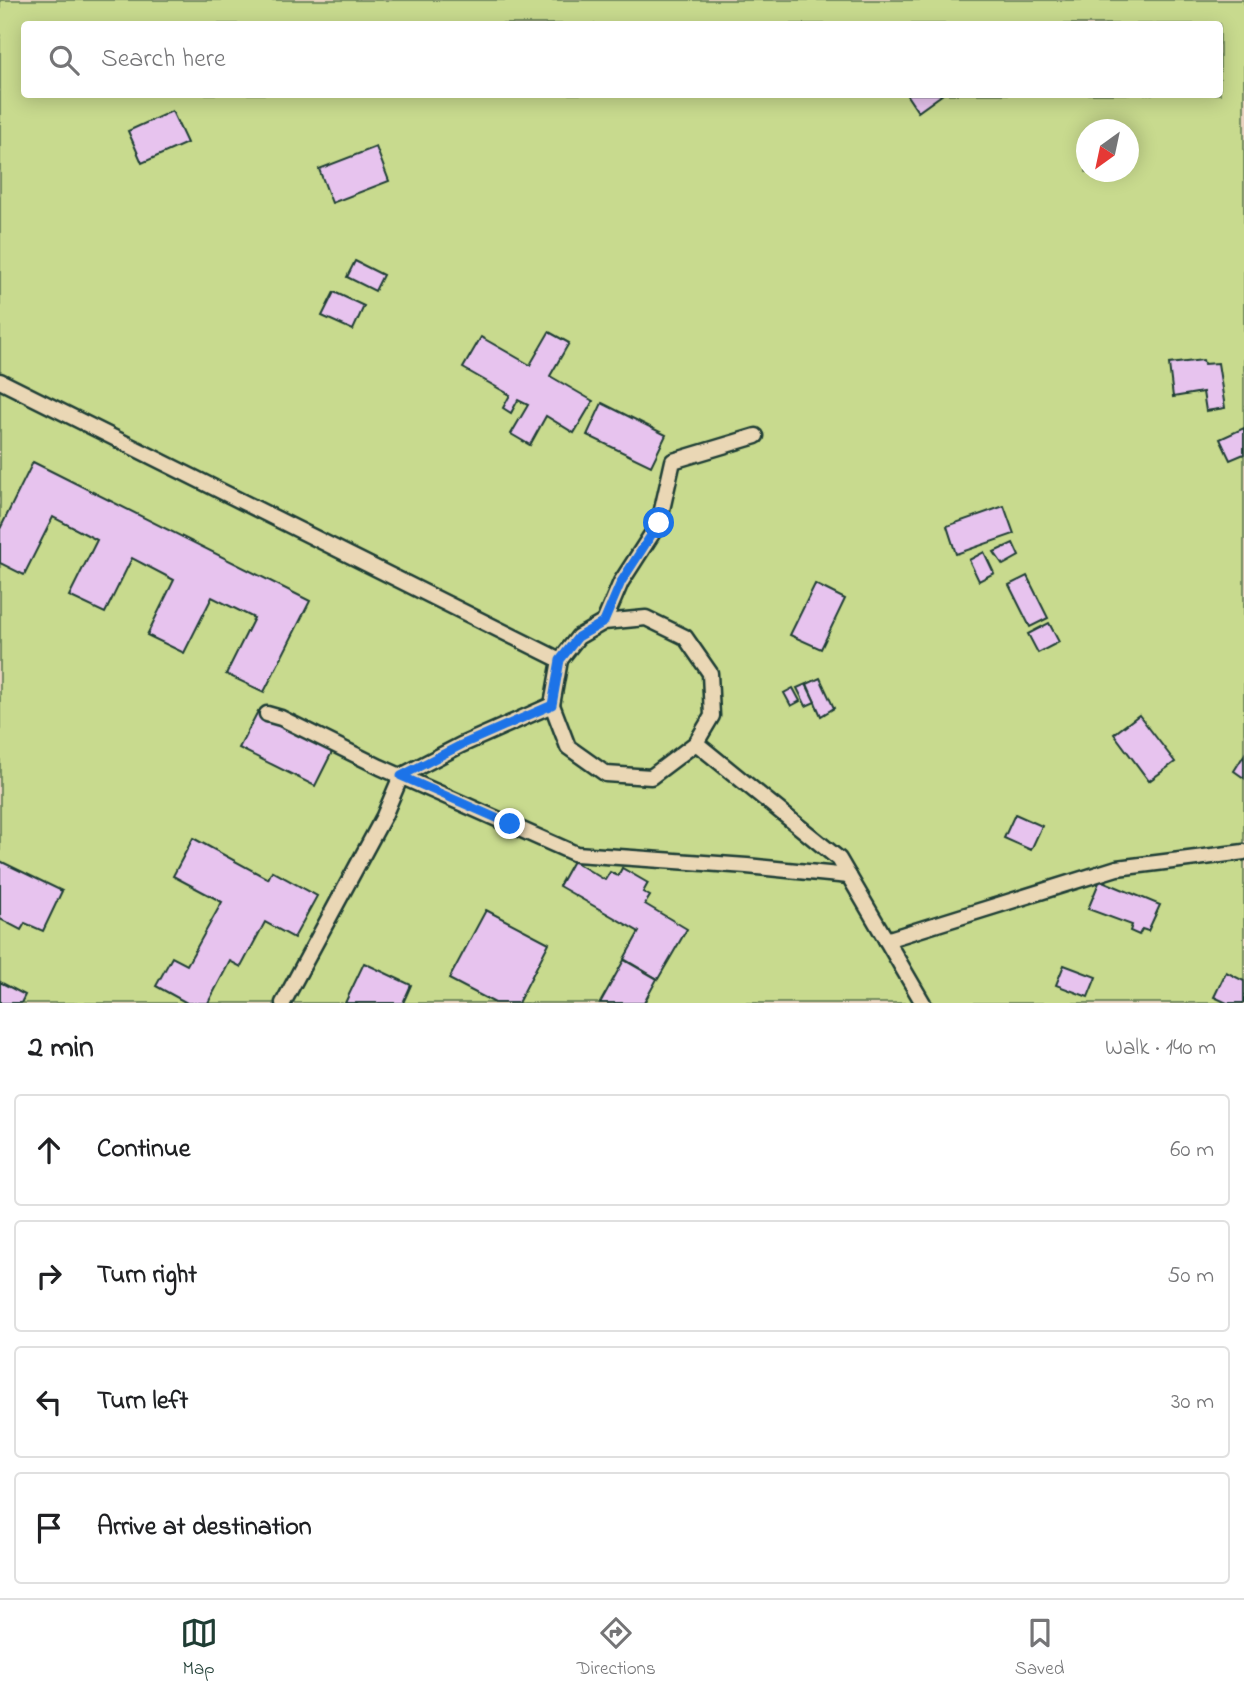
<!DOCTYPE html>
<html lang="en">
<head>
<meta charset="utf-8">
<style>
  :root { --surface:#fff; --page:#f2f2f2; --text:#202124; --muted:#757577; --line:#e0e0e0; --accent:#1f3d34 }
  body { margin:0; font-family:"Indie Flower",sans-serif; background:var(--page); color:var(--text) }
  .compass { position:absolute; left:1076px; top:119px; width:63px; height:63px; border-radius:50%; background:var(--surface); box-shadow:0 4px 18px #0003; rotate:213deg }
  .stop { position:absolute; width:21px; height:21px; margin:-16px; border:5px solid #1a73e8; border-radius:50%; background:#fff }
  .stop.end { background:#1a73e8; border-color:#fff; box-shadow:0 2px 7px #0008 }
  .list { margin:0; padding:0; list-style:none }
  h2 { display:flex; justify-content:space-between; align-items:center; height:91px; margin:0; padding:0 28px; font-size:30px }
  h2 small { font-size:23px; font-weight:400; color:var(--muted) }
  .list li { display:grid; grid-template-columns:46px 1fr auto; gap:21px; align-items:center; box-sizing:border-box; height:112px; margin:0 14px 14px; padding:0 14px; border:2px solid var(--line); border-radius:7px }
  .list b { display:block; font-size:26px; white-space:nowrap }
  .list em { font-size:23px; font-style:normal; color:var(--muted) }
  .icon { flex:none; width:38px; height:38px; fill:none; stroke:currentColor; stroke-width:2; stroke-linecap:round; stroke-linejoin:round }
  .map { position:relative; flex:none; width:1244px; height:1003px; overflow:hidden }
  .search { position:absolute; background:var(--surface); box-shadow:0 4px 18px #0003; left:21px; right:21px; top:21px; height:77px; display:flex; align-items:center; gap:18px; box-sizing:border-box; padding:0 24px; border-radius:7px; color:var(--muted); font-size:26px }
  .sheet { height:595px; background:var(--surface) }
  nav { display:flex; justify-content:space-around; align-items:center; box-sizing:border-box; height:98px; border-top:2px solid var(--line); background:var(--surface); font-size:19px; color:var(--muted) }
  nav a { display:grid; justify-items:center; gap:4px }
  nav .on { color:var(--accent) }
  .map>svg:first-child { display:block }
</style>
</head>
<body>
<div class="map">
<svg width="1244" height="1003" viewBox="0 0 1244 1003">
  <rect width="100%" height="100%" fill="#e9d3c0"/>
  <filter id="ink" filterUnits="userSpaceOnUse"><feTurbulence type="fractalNoise" baseFrequency=".0143" numOctaves="2"/><feDisplacementMap in="SourceGraphic" scale="14" xChannelSelector="R" yChannelSelector="G"/><feConvolveMatrix kernelMatrix="1 2 1 2 8 2 1 2 1" color-interpolation-filters="sRGB"/></filter>
  <g filter="url(#ink)">
    <path fill="#c8da8e" stroke="#748c61" stroke-width="2" fill-rule="evenodd" d="M0 0H1244V1003H0ZM24 24H1220V94H24ZM1086 130H1128V172H1086Z"/>
    <g fill="#e7c3ee" stroke="#1f3d34" stroke-width="2">
      <path d="M906 94H943L918 112Z"/>
      <path d="M172 111 187 143 142 163 128 131Z"/>
      <path d="M376 147 389 181 332 203 319 169Z"/>
      <path d="M355 261 383 275 375 291 347 277Z"/>
      <path d="M334 292 364 306 353 330 322 316Z"/>
      <path d="M549 332 569 343 550 376 593 401 574 433 546 416 530 445 511 434 528 405 518 400 511 413 503 408 510 395 463 368 481 337 530 365Z"/>
      <path d="M1203 360 1204 364 1218 363 1225 408 1206 411 1203 392 1173 397 1169 364Z"/>
      <path d="M602 403 666 435 651 466 587 435Z"/>
      <path d="M1244 428V454L1230 460 1220 439Z"/>
      <path d="M33 462 310 601 264 692 226 674 254 618 212 597 184 653 147 635 174 580 132 558 105 613 69 596 97 540 53 517 24 575 0 563V529Z"/>
      <path d="M1004 506 1014 534 956 554 947 526Z"/>
      <path d="M1013 543 1019 556 1003 565 994 552Z"/>
      <path d="M984 552 994 573 979 581 969 560Z"/>
      <path d="M1027 576 1048 618 1030 627 1009 585Z"/>
      <path d="M815 584 845 599 821 649 790 635Z"/>
      <path d="M1049 623 1059 642 1038 653 1028 634Z"/>
      <path d="M820 678 834 708 821 716 807 684Z"/>
      <path d="M806 684 815 702 806 706 797 688Z"/>
      <path d="M793 688 800 701 791 706 784 693Z"/>
      <path d="M258 711 334 748 315 786 239 748Z"/>
      <path d="M1139 715 1175 762 1149 781 1114 734Z"/>
      <path d="M1244 755V778L1234 771Z"/>
      <path d="M1015 814 1042 826 1031 850 1004 838Z"/>
      <path d="M193 838 268 879 272 871 317 896 294 938 265 922 241 967 230 961 208 1003H187L156 986 172 957 187 965 222 902 173 876Z"/>
      <path d="M0 861 62 891 43 931 25 923 21 930 0 919Z"/>
      <path d="M573 861 605 880 610 872 618 876 622 868 648 883 643 892 650 896 645 904 687 929 658 979 624 959 639 932 559 886Z"/>
      <path d="M1100 880 1160 905 1148 931 1142 929 1139 935 1130 931 1132 925 1088 909Z"/>
      <path d="M486 910 549 943 518 1003H495L449 979Z"/>
      <path d="M624 960 657 979 644 1003H600Z"/>
      <path d="M364 963 411 985 403 1003H345Z"/>
      <path d="M1064 965 1096 977 1088 997 1056 985Z"/>
      <path d="M1226 972 1244 981V1003H1227L1214 997Z"/>
      <path d="M0 982 25 995 21 1003H0Z"/>
    </g>
    <g fill="none" stroke-linecap="round" stroke-linejoin="round">
      <defs>
        <g id="lane">
          <path d="M0 381 560 660"/>
          <path d="M646 618 685 637 710 673 712 716 696 743 651 777 606 774 568 747 552 705 560 660 578 637 604 622Z"/>
          <path d="M604 622 621 582 659 523 673 461 756 436"/>
          <path d="M267 714 281 718 380 767 576 854 747 866 849 876"/>
          <path d="M696 743 839 859 923 1003"/>
          <path d="M886 940 1117 868 1244 852"/>
          <path d="M283 1003 384 816 401 776 461 745 552 705"/>
        </g>
      </defs>
      <use href="#lane" stroke="#1f3d34" stroke-width="19"/>
      <use href="#lane" stroke="#ead7b5" stroke-width="14"/>
    </g>
  </g>
  <g fill="none" stroke-linecap="round" stroke-linejoin="round" filter="url(#ink)">
    <path stroke="#1a73e8" stroke-width="9" d="M510 824 401 776 461 745 552 705 560 660 578 637 604 622 621 582 659 523"/>
  </g>
</svg>
<svg class="compass" viewBox="-18 -18 36 36"><path d="M0-13l5 13h-10z" fill="#e53935"/><path d="M0 13l5-13h-10z" fill="#757577"/></svg>
<div class="stop" style="left:659px;top:523px"></div>
<div class="stop end" style="left:510px;top:824px"></div>
<div class="search"><svg class="icon" aria-label="search" viewBox="0 0 24 24"><circle cx="10" cy="10" r="6"/><path d="M15 15l6 6"/></svg>Search here</div>
</div>
<section class="sheet">
<h2>2 min<small>Walk · 140 m</small></h2>
<ul class="list">
<li><svg class="icon" aria-label="ahead" viewBox="0 0 24 24"><path d="M12 20V5M6 11l6-6 6 6"/></svg><div><b>Continue</b></div><em>60 m</em></li>
<li><svg class="icon" aria-label="right" viewBox="0 0 24 24"><path d="M7 20v-9h11M14 6l5 5-5 5"/></svg><div><b>Turn right</b></div><em>50 m</em></li>
<li><svg class="icon" aria-label="left" viewBox="0 0 24 24"><path d="M17 20v-9H6M10 6l-5 5 5 5"/></svg><div><b>Turn left</b></div><em>30 m</em></li>
<li><svg class="icon" aria-label="arrive" viewBox="0 0 24 24"><path d="M6 21V4h12l-3 4 3 4H6"/></svg><div><b>Arrive at destination</b></div></li>
</ul>
</section>
<nav>
<a class="on"><svg class="icon" aria-label="map" viewBox="0 0 24 24"><path d="M3 6l6-2 6 2 6-2v14l-6 2-6-2-6 2zM9 4v14M15 6v14"/></svg>Map</a>
<a><svg class="icon" aria-label="directions" viewBox="0 0 24 24"><path d="M12 3l9 9-9 9-9-9zM9 14v-3h6M13 9l2 2-2 2"/></svg>Directions</a>
<a><svg class="icon" aria-label="saved" viewBox="0 0 24 24"><path d="M7 4h10v16l-5-4-5 4z"/></svg>Saved</a>
</nav>
</body>
</html>
